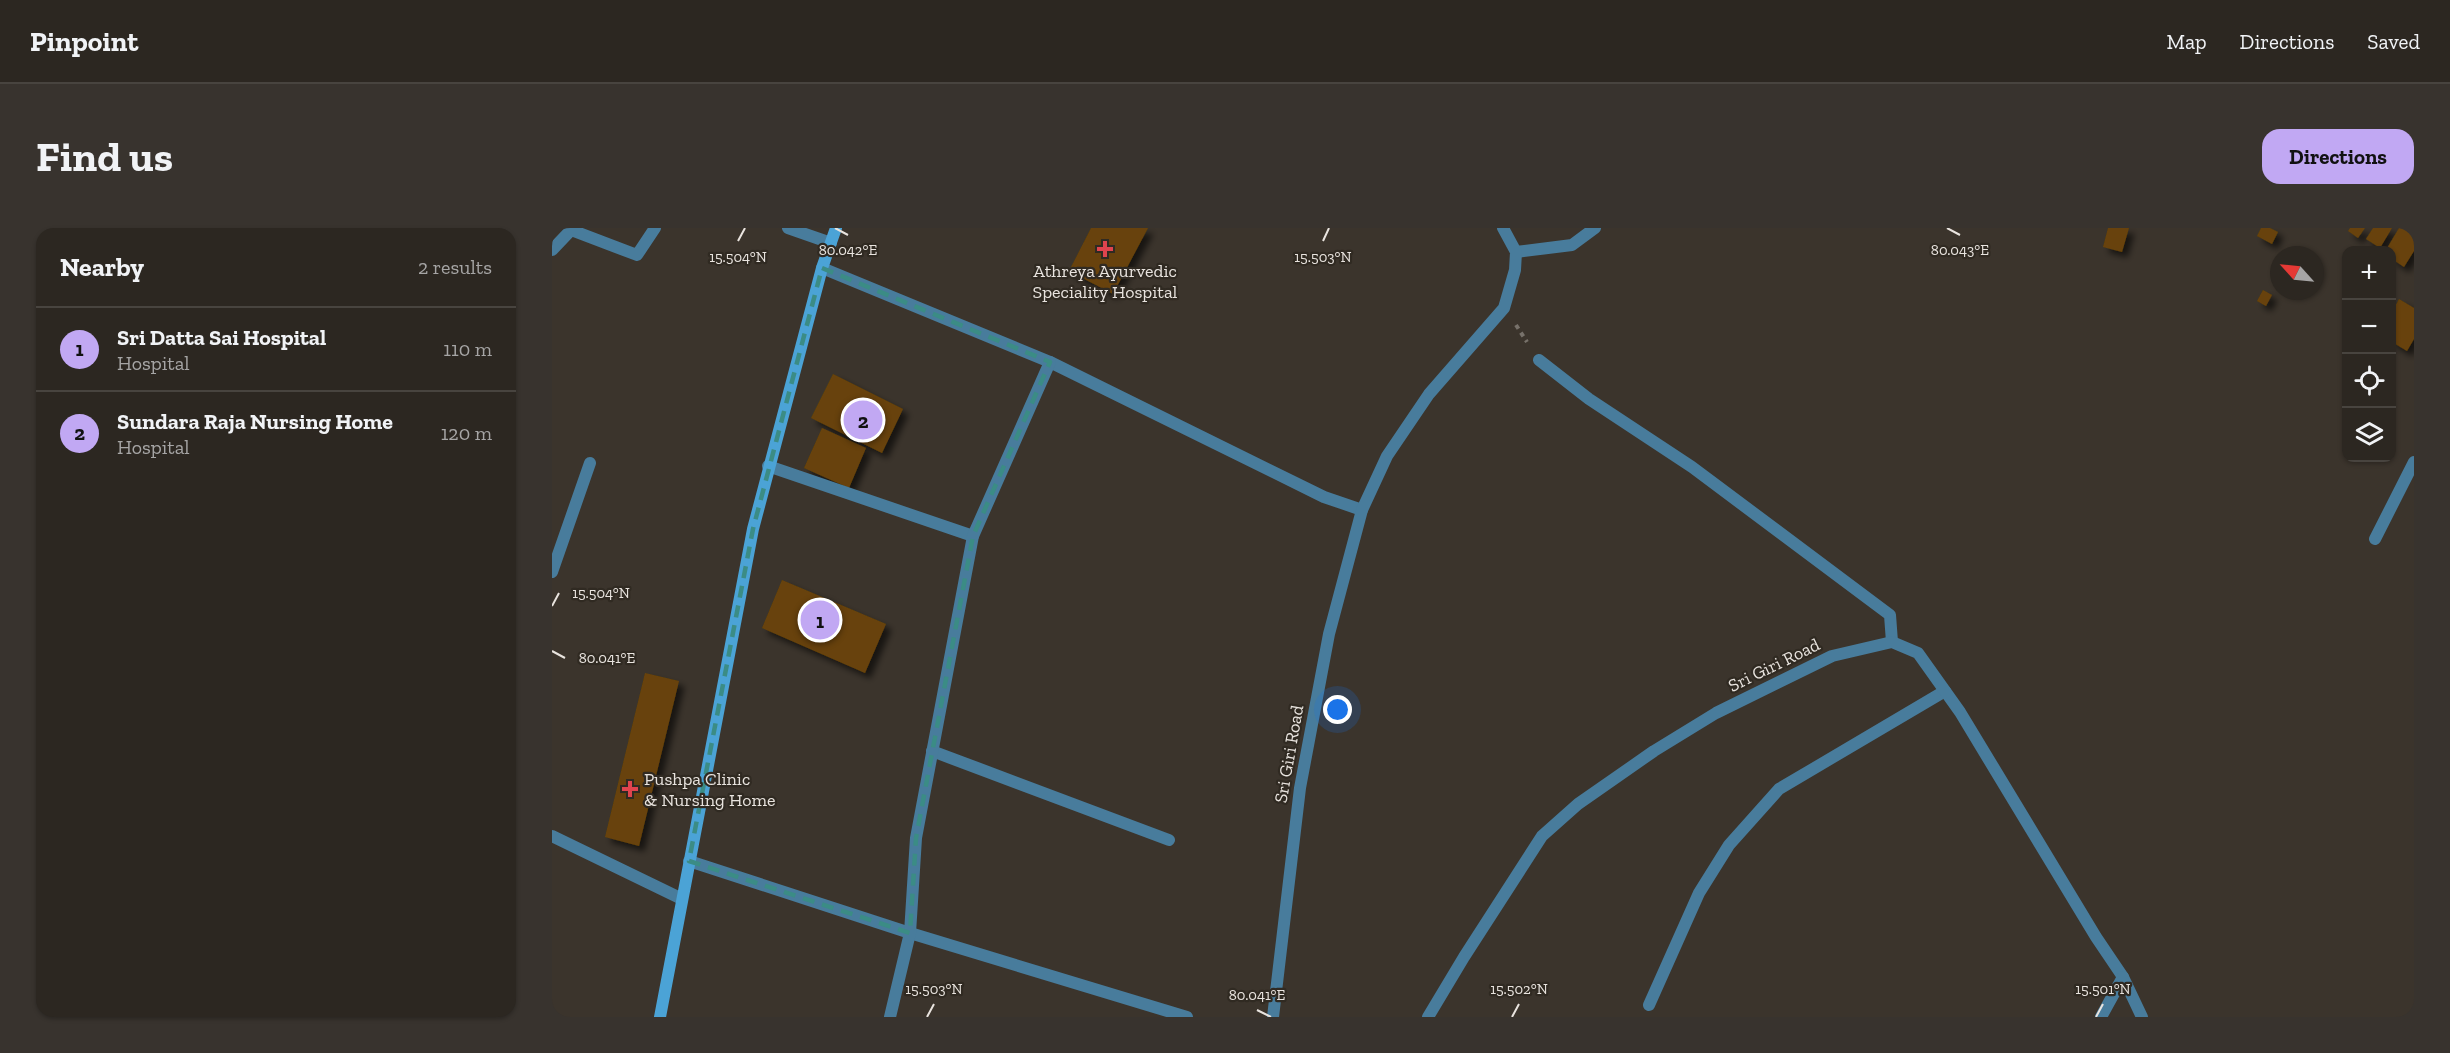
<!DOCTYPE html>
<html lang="en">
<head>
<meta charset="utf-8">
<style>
  :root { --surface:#2c2721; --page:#38332e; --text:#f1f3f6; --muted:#a6a5a5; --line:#48443f; --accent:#c1a8f3 }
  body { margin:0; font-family:"Zilla Slab",serif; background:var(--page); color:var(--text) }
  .controls { position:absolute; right:18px; top:18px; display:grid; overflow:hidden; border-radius:12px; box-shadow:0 2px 4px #0004 }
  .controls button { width:54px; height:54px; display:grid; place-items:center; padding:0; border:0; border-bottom:2px solid var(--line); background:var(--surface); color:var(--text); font:30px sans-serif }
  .compass { position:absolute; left:1718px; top:18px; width:54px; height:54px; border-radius:50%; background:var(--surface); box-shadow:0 2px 4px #0004; rotate:297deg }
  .you { position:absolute; left:786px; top:482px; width:21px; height:21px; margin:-15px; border:4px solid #fff; border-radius:50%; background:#1a73e8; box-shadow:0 0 0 9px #1a73e833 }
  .badge { display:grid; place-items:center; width:39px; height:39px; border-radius:50%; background:var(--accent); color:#111; font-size:20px; font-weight:700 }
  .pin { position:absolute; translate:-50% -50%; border:3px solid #fff; box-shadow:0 2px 6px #0006 }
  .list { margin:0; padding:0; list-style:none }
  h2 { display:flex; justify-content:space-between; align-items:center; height:78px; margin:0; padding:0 24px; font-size:26px }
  h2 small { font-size:20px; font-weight:400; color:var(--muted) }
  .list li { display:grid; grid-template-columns:39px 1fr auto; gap:18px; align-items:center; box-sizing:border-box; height:84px; padding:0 24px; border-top:2px solid var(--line) }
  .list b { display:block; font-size:22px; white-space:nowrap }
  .list p { margin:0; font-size:20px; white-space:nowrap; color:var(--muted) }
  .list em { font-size:20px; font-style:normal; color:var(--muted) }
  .icon { flex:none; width:33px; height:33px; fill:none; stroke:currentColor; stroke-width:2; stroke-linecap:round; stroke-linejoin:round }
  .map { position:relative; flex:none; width:1862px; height:789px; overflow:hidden; border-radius:18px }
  header { display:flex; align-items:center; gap:36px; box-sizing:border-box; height:84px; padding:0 30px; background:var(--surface); border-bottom:2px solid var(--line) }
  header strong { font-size:28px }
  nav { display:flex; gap:33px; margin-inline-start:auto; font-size:21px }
  .intro { display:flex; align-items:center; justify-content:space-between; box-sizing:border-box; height:144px; padding:0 36px }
  h1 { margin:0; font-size:42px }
  .button { padding:15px 27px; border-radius:18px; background:var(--accent); color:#111; font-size:21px; font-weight:700 }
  main { display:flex; gap:36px; padding:0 36px }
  aside { flex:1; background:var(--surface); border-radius:18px; box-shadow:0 2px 4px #0004 }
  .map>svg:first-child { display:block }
</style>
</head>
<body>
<header>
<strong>Pinpoint</strong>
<nav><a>Map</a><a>Directions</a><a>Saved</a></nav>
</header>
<div class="intro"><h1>Find us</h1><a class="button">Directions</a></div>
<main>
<aside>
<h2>Nearby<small>2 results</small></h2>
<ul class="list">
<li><span class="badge">1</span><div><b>Sri Datta Sai Hospital</b><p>Hospital</p></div><em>110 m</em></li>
<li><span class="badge">2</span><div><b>Sundara Raja Nursing Home</b><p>Hospital</p></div><em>120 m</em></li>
</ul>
</aside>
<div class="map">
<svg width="1862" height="789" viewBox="0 0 1862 789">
  <defs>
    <filter id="shadow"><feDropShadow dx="5.5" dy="5.5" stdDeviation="3" flood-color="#0009"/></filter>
  </defs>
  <rect width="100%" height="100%" fill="#3b342c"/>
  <g fill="#684308" filter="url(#shadow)">
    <path d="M539 0H596L561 66 517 43Z"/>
    <path d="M1556 0H1577L1570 24 1551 19Z"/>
    <path d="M1709 0H1718L1726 4 1720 16 1705 8Z"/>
    <path d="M1798 0H1813L1806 10 1796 3Z"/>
    <path d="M1821 0H1840L1828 20 1814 11Z"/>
    <path d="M1847 0H1862V23L1852 39 1840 31V22H1834Z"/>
    <path d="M1711 62 1720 67 1714 78 1705 73Z"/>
    <path d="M1847 71 1862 80V111L1855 123 1840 114V84Z"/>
    <path d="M281 146 351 181 330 225 259 190Z"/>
    <path d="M270 200 314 220 297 260 252 240Z"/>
    <path d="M230 352 334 396 313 445 210 400Z"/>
    <path d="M93 445 127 453 87 618 53 609Z"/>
  </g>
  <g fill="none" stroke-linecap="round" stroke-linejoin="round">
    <path stroke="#77716a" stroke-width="4" stroke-dasharray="4.5 4.5" stroke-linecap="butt" d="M964 97 975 114"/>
    <path stroke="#487c9c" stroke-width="12" d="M1097 777 1147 665 1177 617 1227 561 1393 463"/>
    <g stroke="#487c9c" stroke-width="12">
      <path d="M236 0 279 15"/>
      <path d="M0 22 19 2 85 27 103 0"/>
      <path d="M964 24 1020 17 1043 0"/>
      <path d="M270 40 498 134 772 269 810 282"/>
      <path d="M987 132 1037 171 1140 239 1338 387 1340 414"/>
      <path d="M216 238 421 308"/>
      <path d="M1823 311 1862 234"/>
      <path d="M0 344 38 235"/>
      <path d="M380 523 617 612"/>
      <path d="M0 608 130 671"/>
      <path d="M137 633 358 705 635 789"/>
      <path d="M338 789 358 705 364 610 421 308 498 134"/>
      <path d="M721 789 748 560 777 406 810 282 835 228 877 166 952 80 963 42 964 24 951 0"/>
      <path d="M876 789 912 729 990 608 1026 576 1102 523 1164 485 1280 428 1340 414 1366 425 1408 484 1544 709 1571 749 1590 789"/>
      <path d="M1549 789 1571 749"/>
    </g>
    <path stroke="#4ba3d6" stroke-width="12" d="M108 789 201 301 270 40 284 0"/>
  </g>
  <path fill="none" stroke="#3b8c85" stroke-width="4.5" stroke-dasharray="12 8" stroke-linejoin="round" d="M270 40 498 134 421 308 364 610 358 705 137 633 201 301Z"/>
  <path fill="none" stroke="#e9e4df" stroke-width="2" d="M283 0 296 7M1395 0 1408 7M186 13 193 0M771 13 777 0M0 378 7 365M0 423 13 430M705 782 719 789M375 789 382 776M960 789 967 776M1544 789 1551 776"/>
  <g fill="#e0444e" stroke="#302a22" stroke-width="2">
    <path d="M550 12h6v6h6v6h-6v6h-6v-6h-6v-6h6z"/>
    <path d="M75 552h6v6h6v6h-6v6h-6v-6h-6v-6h6z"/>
  </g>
  <g text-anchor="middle" stroke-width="4.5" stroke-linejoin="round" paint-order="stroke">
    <g font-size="18" fill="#e9e4df" stroke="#302a22">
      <text x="553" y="49">Athreya Ayurvedic<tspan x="553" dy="21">Speciality Hospital</tspan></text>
      <text x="92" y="557" text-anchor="start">Pushpa Clinic<tspan x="92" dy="21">&amp; Nursing Home</tspan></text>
    </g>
    <g font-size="18" fill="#e9e4df" stroke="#302a22">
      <text transform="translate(1222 437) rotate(-26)" y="6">Sri Giri Road</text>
      <text transform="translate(737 526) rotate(-80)" y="6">Sri Giri Road</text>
    </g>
  </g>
  <g font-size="15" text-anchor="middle" fill="#e9e4df" stroke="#302a22" stroke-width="4.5" stroke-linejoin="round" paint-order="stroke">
    <text x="1408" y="27">80.043°E</text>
    <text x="296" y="27">80.042°E</text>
    <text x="186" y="34">15.504°N</text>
    <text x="771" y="34">15.503°N</text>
    <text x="49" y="370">15.504°N</text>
    <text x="55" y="435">80.041°E</text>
    <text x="382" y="766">15.503°N</text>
    <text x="967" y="766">15.502°N</text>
    <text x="1551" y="766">15.501°N</text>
    <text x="705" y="772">80.041°E</text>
  </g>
</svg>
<div class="controls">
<button>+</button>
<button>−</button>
<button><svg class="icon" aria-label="locate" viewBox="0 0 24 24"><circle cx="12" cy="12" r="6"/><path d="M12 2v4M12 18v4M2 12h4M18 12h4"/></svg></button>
<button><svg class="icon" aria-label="layers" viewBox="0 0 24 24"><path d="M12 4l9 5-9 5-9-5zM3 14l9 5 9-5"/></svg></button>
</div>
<svg class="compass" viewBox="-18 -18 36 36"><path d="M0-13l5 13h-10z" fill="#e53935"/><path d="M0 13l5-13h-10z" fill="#a6a5a5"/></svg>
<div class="you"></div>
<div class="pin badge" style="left:268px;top:392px">1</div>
<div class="pin badge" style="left:311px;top:192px">2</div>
</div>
</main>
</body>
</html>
